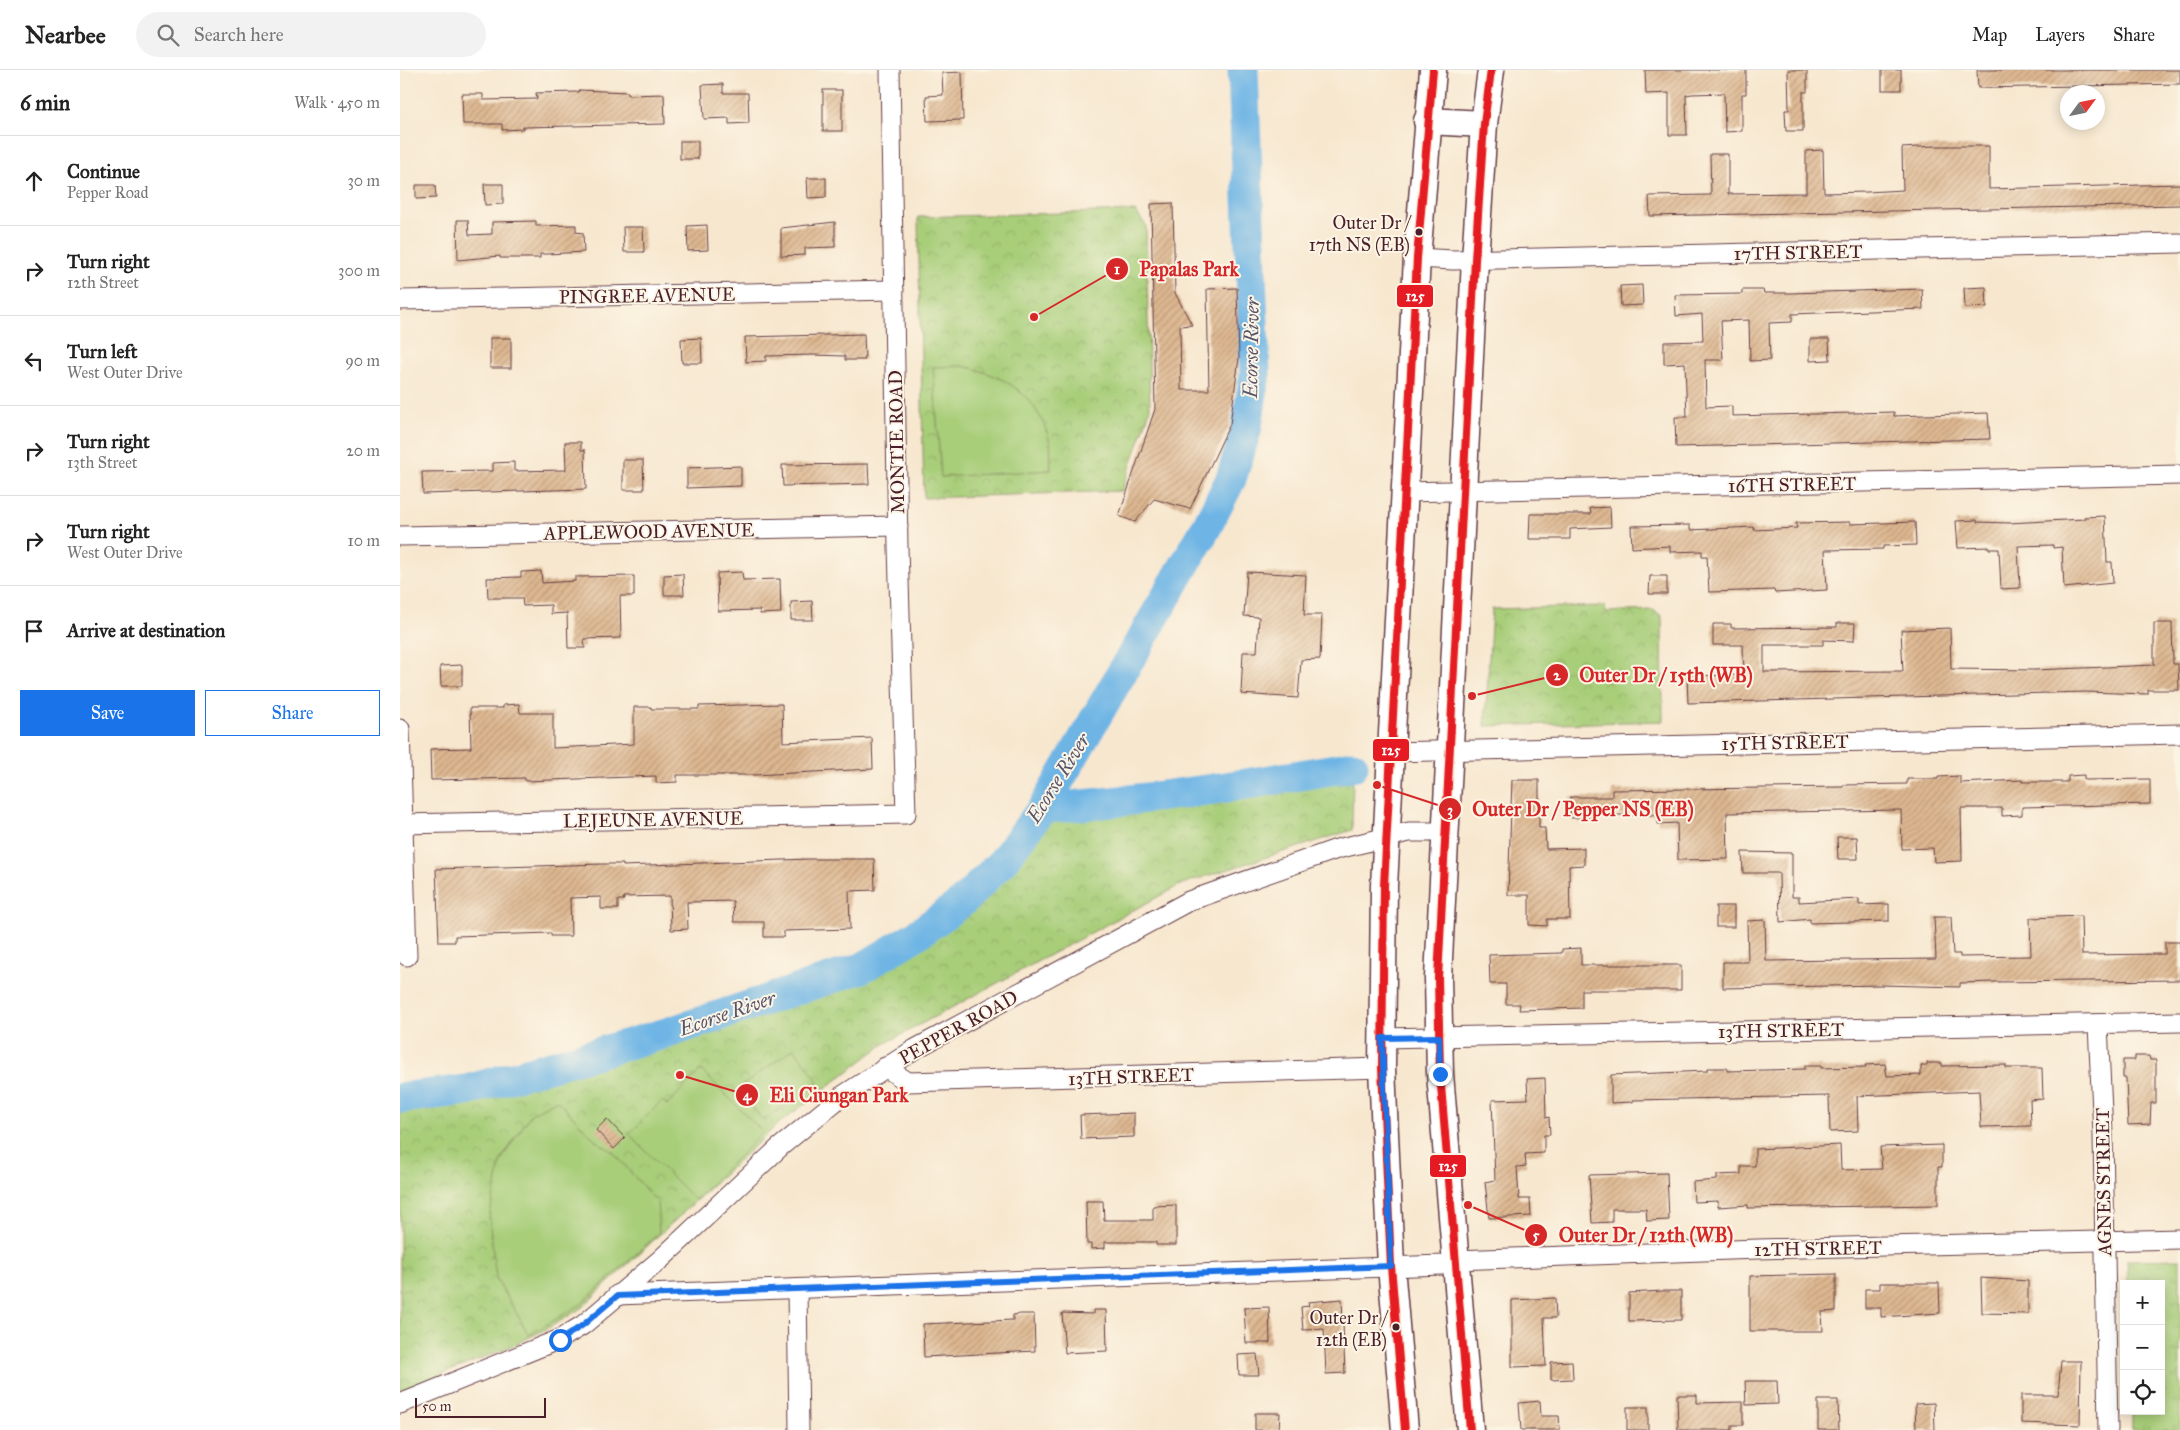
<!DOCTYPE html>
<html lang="en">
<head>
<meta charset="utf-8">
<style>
  :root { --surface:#fff; --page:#f2f2f2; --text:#222; --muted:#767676; --line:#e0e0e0; --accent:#1a73e8 }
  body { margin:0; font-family:"IM FELL Great Primer",serif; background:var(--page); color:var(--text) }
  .controls { position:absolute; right:15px; bottom:15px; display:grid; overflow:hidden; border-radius:0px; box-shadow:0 2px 12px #0003 }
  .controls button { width:45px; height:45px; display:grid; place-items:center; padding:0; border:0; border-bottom:1px solid var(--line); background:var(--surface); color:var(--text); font:25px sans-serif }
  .compass { position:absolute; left:1660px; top:15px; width:45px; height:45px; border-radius:50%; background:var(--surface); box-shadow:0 2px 12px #0003; rotate:57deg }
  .scale { position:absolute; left:15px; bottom:12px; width:131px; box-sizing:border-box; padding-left:5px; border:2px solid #4a1f2b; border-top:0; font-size:14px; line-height:18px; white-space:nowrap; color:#4a1f2b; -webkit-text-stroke:4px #fcf5e5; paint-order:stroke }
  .stop { position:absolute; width:15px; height:15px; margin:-11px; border:4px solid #1a73e8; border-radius:50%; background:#fff }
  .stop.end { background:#1a73e8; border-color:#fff; box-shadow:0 1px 5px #0008 }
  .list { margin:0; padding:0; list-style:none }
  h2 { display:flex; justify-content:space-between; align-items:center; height:65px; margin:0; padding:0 20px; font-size:21px }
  h2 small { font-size:16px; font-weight:400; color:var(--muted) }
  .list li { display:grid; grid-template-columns:32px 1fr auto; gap:15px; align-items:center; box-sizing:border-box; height:90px; padding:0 20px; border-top:1px solid var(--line) }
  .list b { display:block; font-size:19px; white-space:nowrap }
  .list p { margin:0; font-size:16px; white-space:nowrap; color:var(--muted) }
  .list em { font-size:16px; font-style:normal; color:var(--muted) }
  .actions { display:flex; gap:10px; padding:15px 20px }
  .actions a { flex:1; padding:11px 0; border:1px solid var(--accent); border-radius:0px; text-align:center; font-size:18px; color:var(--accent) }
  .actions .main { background:var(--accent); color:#fff }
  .icon { flex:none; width:28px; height:28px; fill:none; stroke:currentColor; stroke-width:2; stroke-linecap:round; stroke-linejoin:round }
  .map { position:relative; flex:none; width:1780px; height:1360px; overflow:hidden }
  header { display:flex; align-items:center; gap:30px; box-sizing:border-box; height:70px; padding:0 25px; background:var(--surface); border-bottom:1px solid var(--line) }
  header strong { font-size:24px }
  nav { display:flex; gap:28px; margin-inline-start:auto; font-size:18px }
  .search { width:350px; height:45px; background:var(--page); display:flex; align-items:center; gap:12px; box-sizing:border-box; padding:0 18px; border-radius:28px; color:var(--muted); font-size:19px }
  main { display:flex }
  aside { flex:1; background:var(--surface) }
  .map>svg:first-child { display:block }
</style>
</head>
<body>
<header>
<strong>Nearbee</strong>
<div class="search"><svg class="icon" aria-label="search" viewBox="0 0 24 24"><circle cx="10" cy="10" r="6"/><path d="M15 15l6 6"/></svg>Search here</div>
<nav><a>Map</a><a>Layers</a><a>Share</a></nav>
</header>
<main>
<aside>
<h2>6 min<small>Walk · 450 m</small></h2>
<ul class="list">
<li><svg class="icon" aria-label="ahead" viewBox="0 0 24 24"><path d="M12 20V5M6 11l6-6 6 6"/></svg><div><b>Continue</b><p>Pepper Road</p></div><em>30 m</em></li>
<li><svg class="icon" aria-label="right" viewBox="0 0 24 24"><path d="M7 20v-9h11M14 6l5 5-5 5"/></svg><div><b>Turn right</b><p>12th Street</p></div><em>300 m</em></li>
<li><svg class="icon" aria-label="left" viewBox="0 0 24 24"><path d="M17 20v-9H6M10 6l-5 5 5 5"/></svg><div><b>Turn left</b><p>West Outer Drive</p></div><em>90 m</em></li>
<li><svg class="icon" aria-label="right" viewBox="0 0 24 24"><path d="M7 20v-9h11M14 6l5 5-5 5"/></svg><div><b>Turn right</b><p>13th Street</p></div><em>20 m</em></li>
<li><svg class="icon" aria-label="right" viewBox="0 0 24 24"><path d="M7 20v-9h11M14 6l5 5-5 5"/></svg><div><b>Turn right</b><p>West Outer Drive</p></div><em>10 m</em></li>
<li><svg class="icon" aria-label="arrive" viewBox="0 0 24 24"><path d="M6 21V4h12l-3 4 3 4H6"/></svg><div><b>Arrive at destination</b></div></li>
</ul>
<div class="actions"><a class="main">Save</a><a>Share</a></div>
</aside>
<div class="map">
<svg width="1780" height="1360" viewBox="0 0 1780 1360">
  <defs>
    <pattern id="grass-tufts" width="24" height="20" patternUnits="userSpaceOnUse" patternTransform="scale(1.25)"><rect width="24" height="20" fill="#a8ce79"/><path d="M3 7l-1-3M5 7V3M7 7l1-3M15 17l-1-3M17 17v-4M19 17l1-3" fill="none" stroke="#92b069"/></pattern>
    <pattern id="park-crowns" width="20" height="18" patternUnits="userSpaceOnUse" patternTransform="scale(1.25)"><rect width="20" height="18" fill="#a8ce79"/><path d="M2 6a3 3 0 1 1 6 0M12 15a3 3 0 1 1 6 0" fill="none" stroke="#92b069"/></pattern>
    <pattern id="building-hatch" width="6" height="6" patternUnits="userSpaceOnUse" patternTransform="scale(1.25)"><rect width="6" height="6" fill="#deb891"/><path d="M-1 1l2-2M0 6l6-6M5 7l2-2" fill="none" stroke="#b69577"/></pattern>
  </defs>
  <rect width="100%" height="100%" fill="#fcf5e5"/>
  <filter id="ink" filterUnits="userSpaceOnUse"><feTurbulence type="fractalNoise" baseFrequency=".02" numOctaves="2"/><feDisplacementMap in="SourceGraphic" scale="10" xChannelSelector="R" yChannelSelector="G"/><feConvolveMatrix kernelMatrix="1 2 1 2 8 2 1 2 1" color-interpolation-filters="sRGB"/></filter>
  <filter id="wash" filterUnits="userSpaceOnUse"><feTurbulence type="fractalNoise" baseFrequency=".0096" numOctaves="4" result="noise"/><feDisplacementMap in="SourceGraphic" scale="20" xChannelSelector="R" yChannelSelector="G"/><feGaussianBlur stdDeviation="1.12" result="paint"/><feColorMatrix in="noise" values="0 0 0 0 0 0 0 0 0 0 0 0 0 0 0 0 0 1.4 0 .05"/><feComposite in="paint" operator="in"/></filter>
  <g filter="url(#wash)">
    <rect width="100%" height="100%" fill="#f7e7cf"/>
    <path fill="url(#grass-tufts)" stroke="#797652" d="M1780 1189V1360H1732V1341H1761V1214H1728L1727 1190Z"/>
    <g fill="url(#park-crowns)" stroke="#797652">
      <path d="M735 141 746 155 750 340 722 421 524 428 518 147Z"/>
      <path d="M1205 536 1206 542 1253 540 1262 546 1263 651 1085 656 1092 539Z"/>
      <path d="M953 696 952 760 782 814 484 974 378 1054 181 1238C126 1275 61 1296 0 1320V1028L67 1020 82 1016 267 963 462 898 515 866 562 832 602 792 643 738C747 731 850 714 953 696Z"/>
    </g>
    <g fill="#a8ce79" stroke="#797652">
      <path d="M563 296C606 306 636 324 649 369 652 378 650 390 651 400L541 407 533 297Z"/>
      <path d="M394 978 418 1011 363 1051 339 1018Z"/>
      <path d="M301 1000 363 1062 295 1130 229 1064 262 1031 267 1035Z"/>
      <path d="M157 1030 196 1071 213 1082 257 1132 259 1163 180 1235 129 1265 96 1208 89 1148 101 1090 131 1044Z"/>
    </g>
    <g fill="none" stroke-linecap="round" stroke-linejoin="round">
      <g stroke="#6eb5e5" stroke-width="31">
        <path d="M643 738C747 731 850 714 953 696"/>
        <path d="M0 1028 67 1020 267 963 462 898 515 866 562 832 602 792 643 738 805 460 831 409 846 361 855 304 843 0"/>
      </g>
    </g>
    <g id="blocks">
      <g fill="url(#building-hatch)">
        <path d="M1245 0H1346V24H1342V61L1325 62 1324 23 1292 24 1286 25 1287 65H1269V23L1246 24Z"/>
        <path d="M1388 0H1407V22H1403V61H1386L1385 40H1389Z"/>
        <rect x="1482" y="0" width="19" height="20"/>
        <path d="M1577 0H1780V14L1578 18Z"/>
        <path d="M562 2 563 50 527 51 526 26 543 25 542 3Z"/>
        <path d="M323 14V23H348L349 53 329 54V48L304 49 302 15Z"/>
        <path d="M179 20 228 22V25L264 24 265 54 123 57V59L102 60V54H63L62 24H83V30L137 29 136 23 179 22Z"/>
        <rect x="423" y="20" width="19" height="41"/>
        <rect x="280" y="71" width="18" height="18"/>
        <path d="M1534 76H1589V119L1780 114V135L1250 146 1249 126 1311 125 1310 84H1328V124L1406 123V81L1423 80 1424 123 1467 122 1503 120 1502 78Z"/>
        <path d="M407 108H426V127L408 128Z"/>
        <path d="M84 114H103V134L85 135Z"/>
        <path d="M16 115H35L36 128 16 129Z"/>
        <path d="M773 133 775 223 792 255 780 256 781 320H809L807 219 837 218 839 288 830 354 790 439 754 429 735 452 719 446 755 339 751 134Z"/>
        <path d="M57 150H68L69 165 92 164V152L136 151V156L176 155V162L183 163 184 182 147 184H140V188H100V186L58 190Z"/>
        <path d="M435 152V177L405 178V185L381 186V158Z"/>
        <path d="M307 155 308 180 288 181 287 156Z"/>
        <path d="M223 157H243L244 182H224Z"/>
        <path d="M1242 215 1243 235 1221 236 1220 216Z"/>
        <path d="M1586 217 1587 237 1565 238 1564 218Z"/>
        <path d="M1522 219 1523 239 1392 244V252L1369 253 1370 290 1350 291 1349 250 1321 251 1323 290H1305L1306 337 1332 336V346L1494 342V346L1588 343 1590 369 1276 377 1275 347H1287L1285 293 1264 294V272L1303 271 1302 244 1276 246 1275 225 1342 224V220H1363L1364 223H1391Z"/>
        <path d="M464 264 465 290H445V286L414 285 366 286V291L346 292 345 267Z"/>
        <rect x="90" y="268" width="21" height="30"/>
        <path d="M301 268 302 293H282L281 269Z"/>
        <path d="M1410 269H1429L1430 290 1410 291Z"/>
        <path d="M165 372H181V380H185L186 419 23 424 22 402 93 401V393L114 392V401L166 400Z"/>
        <path d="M223 390H243L244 420H223Z"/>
        <path d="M468 394 469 414 383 416 382 395Z"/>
        <path d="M341 396V416L287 418V398Z"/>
        <path d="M1210 437 1211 457 1170 459V469H1129L1130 444H1191L1190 438Z"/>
        <path d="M1705 446 1707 492H1712L1713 513 1664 518 1662 477 1653 478V475L1618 476 1620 518 1601 519 1599 479H1589V477L1558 478 1556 451 1577 450V452L1609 453 1684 449V447Z"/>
        <path d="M1450 452V454L1515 452 1516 475 1483 476V479L1425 480 1427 520 1375 523 1374 520 1309 522 1307 486H1302V481L1270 482V476L1232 478 1231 456 1290 455V460L1354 457V460L1397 458 1396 453Z"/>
        <path d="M141 501 142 513 175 511V507L234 506V526H220L221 568 184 569 185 578H168L167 543 151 544V535L123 536 122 528H88L87 508 121 507V502Z"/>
        <path d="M342 502 343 510 380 509 381 543 360 544V540L318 541 317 503Z"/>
        <path d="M847 502 906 505 904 545H922L920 589 901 590 898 628 841 624 843 582H857L859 547 844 546Z"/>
        <path d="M283 504 284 525H264V505Z"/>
        <path d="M1250 506H1267V524H1249Z"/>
        <path d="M412 531 413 550H391V532Z"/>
        <path d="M1437 553H1455L1454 571 1423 570V575H1364V602L1503 601 1501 560 1550 558 1551 599 1634 600 1754 595V553H1772L1773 594H1778L1779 620H1748V624L1685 622 1288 633 1287 606 1344 605 1343 575H1313V554H1331V558L1437 557Z"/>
        <path d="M62 595V616H41L40 596Z"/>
        <path d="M119 634 120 643H153V678L234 674V637H251V639H299V636L382 634 383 672 472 668 473 699 354 705H277V712L256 713V706L125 711V708L31 710 30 679 71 678 70 638H103V635Z"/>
        <path d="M1684 705V710L1750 709V734L1622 737V745L1602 746V738H1561L1562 791 1534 792 1533 778 1502 779 1501 740 1327 743 1328 789 1278 790 1277 753 1258 754V745H1193V747L1171 748 1170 727H1212V720L1443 717V715L1507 714V709H1538V707L1560 706V713L1622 710V712H1666L1668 711V706Z"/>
        <path d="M1112 710H1139V758H1145L1146 779 1184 778V795L1169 796 1170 849H1147V856L1129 855V825H1108Z"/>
        <path d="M1437 767H1457L1458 789H1438Z"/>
        <path d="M1342 782 1392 783V827H1399V832L1459 829V835L1489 834V851L1410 853V849L1380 852 1379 803H1343Z"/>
        <path d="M409 789H474L475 820 449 821 450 859 384 861V867H364V852H334L333 831 287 832 288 859 271 860 270 826 223 827 224 830H218V839H201V827L170 828 171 866H151V863L55 866V872H39L36 799 203 794H223V796Z"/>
        <rect x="1316" y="836" width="18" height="21"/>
        <path d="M1681 846 1682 885 1765 884V872H1780V910L1593 912 1560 913V917L1480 915 1323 918V892H1348L1347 851 1365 850 1366 891 1536 889 1534 847H1551L1553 884H1560V887L1631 886 1630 848Z"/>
        <path d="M1181 878V895H1281V920H1182V938L1119 940 1120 934H1106V914H1090L1089 885 1162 883V879Z"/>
        <path d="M1735 986H1749L1750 990H1756V1033H1751L1750 1054 1728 1055 1726 1008H1723V990H1735Z"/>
        <path d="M1527 993H1542V996L1606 995V998H1642L1643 1029 1630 1030 1631 1056 1581 1057 1579 1021 1457 1026 1458 1061 1430 1062 1429 1026 1233 1030V1032L1211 1033V1005L1307 1001V998H1327V1001L1405 999V996H1421V998L1466 997 1465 995 1485 994 1487 1006 1521 1005V996H1527Z"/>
        <path d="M1145 1008 1146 1048 1149 1047 1150 1065H1144V1083L1125 1084 1126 1096 1117 1097 1119 1129H1130L1131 1146 1089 1148 1085 1112 1095 1110 1092 1030 1128 1029 1127 1009Z"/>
        <path d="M734 1043V1067L681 1069 680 1045Z"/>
        <path d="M207 1049 225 1068 214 1079 196 1060Z"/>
        <path d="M1440 1075 1441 1100 1482 1099 1480 1077 1542 1075V1097H1538V1135L1348 1138V1135L1318 1137V1131L1294 1132 1293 1112 1317 1110V1105L1341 1104V1096H1355V1079Z"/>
        <path d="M1267 1103 1269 1150 1247 1151 1246 1139H1212V1152L1192 1153 1189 1105Z"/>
        <path d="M686 1131H703L704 1150H753V1136L776 1135V1175H756V1172H705V1178L691 1179V1174H687Z"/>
        <path d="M1436 1204V1241L1422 1242 1423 1261H1350V1206Z"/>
        <path d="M1581 1208 1628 1211V1244L1582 1243Z"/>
        <path d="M1480 1213H1539L1540 1243 1481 1247V1238H1465V1219H1480Z"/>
        <path d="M1262 1221H1281V1250L1229 1251V1223Z"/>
        <path d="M1155 1228 1156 1248H1144L1146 1296 1112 1297V1230Z"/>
        <path d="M942 1229 945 1303 926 1304 924 1259 903 1260 901 1237 909 1236 908 1232Z"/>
        <path d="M869 1237 870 1273H846L844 1238Z"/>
        <path d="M693 1240H706L707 1281 665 1283 662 1243 693 1244Z"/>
        <path d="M620 1244H634L635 1281 524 1287 523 1254 613 1250V1245Z"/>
        <path d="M857 1284 859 1305H839L838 1285Z"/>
        <path d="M1172 1291 1173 1309 1151 1310V1292Z"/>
        <path d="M1661 1291H1681L1680 1355 1621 1353V1325H1658Z"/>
        <path d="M1345 1311H1377L1378 1334 1346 1335Z"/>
        <path d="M1277 1325H1297V1333L1343 1332V1355H1332V1360H1278Z"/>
        <path d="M1418 1330H1438L1439 1360H1418Z"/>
        <path d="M1140 1331 1141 1346H1159L1160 1360H1121L1119 1333Z"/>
        <path d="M1534 1333 1535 1360H1516L1515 1334Z"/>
        <rect x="1227" y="1337" width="21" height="23"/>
        <path d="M855 1343H880L879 1360H855Z"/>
      </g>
    </g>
  </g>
  <g filter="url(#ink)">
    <use href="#blocks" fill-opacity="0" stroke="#643d44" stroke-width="1"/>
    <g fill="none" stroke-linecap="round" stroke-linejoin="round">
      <defs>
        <g id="minor">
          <path d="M1017 188 1053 190 1780 173"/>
          <path d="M0 230 494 220"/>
          <path d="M1003 422 1780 405"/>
          <path d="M0 466 498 456"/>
          <path d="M0 659 7 886"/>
          <path d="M990 682 1780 664"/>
          <path d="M0 754 506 744 498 477 490 0"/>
          <path d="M1698 954 1703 1064 1708 1360"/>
          <path d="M982 968 1780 952"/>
          <path d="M485 997 508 1012 982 998"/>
          <path d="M397 1219 399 1360"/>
          <path d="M217 1225 1042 1195 1055 1190 1358 1179 1780 1169"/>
          <path d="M0 1334 160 1269 183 1255 261 1189 380 1077 442 1026 515 979 789 831 937 779 1009 762H1045"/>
        </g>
        <g id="secondary">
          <path d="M1027 51 1084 54"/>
          <path d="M1005 1360 991 1196 982 998 984 816 1017 188 1033 0"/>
          <path d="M1070 1360 1040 1004 1038 908 1075 190 1084 54 1091 0"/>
        </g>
      </defs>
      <use href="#minor" stroke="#643d44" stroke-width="21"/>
      <use href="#secondary" stroke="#643d44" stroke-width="29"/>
      <use href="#minor" stroke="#fff" stroke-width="19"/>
      <use href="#secondary" stroke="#fff" stroke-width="26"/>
      <defs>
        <g id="bus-1">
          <path d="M1005 1360 991 1196 982 998 984 816 1017 188 1033 0"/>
          <path d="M1070 1360 1040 1004 1038 908 1075 190 1084 54 1091 0"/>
        </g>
      </defs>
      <use href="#bus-1" stroke="#fcf5e5" stroke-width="11"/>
      <use href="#bus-1" stroke="#e51a23" stroke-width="8"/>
    </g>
  </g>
  <g fill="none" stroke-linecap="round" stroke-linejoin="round" filter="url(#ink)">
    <path stroke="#1a73e8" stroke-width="6" d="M160 1270 183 1255 217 1226 991 1196 982 968 1039 967 1040 1004"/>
  </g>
  <g fill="#4a1f2b" stroke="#fcf5e5" stroke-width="2">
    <circle cx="1019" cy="162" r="4.5"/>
    <circle cx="996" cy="1257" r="4.5"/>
  </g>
  <g text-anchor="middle" stroke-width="4" stroke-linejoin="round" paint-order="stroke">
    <g font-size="18" fill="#4a1f2b" stroke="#fcf5e5" text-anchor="end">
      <text x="1010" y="159">Outer Dr /<tspan x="1010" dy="22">17th NS (EB)</tspan></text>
      <text x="987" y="1254">Outer Dr /<tspan x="987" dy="22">12th (EB)</tspan></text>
    </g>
    <g font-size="19" fill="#4a1f2b" stroke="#fcf5e5">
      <text transform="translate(1398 182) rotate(-1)" y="7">17TH STREET</text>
      <text transform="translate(247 225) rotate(-1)" y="7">PINGREE AVENUE</text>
      <text transform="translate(496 372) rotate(-91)" y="7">MONTIE ROAD</text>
      <text transform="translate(1392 414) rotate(-1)" y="7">16TH STREET</text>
      <text transform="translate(249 461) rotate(-1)" y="7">APPLEWOOD AVENUE</text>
      <text transform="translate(1385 672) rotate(-1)" y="7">15TH STREET</text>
      <text transform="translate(253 749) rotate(-1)" y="7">LEJEUNE AVENUE</text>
      <text transform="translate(558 957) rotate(-29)" y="7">PEPPER ROAD</text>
      <text transform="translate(1381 960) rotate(-1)" y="7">13TH STREET</text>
      <text transform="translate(731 1006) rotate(-2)" y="7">13TH STREET</text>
      <text transform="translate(1703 1112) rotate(-91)" y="7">AGNES STREET</text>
      <text transform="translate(1418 1178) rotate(-1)" y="7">12TH STREET</text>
    </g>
    <g font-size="20" font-style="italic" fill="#57546c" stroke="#fcf5e5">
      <text transform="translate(851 278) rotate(-89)" y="7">Ecorse River</text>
      <text transform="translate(658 708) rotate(-58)" y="7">Ecorse River</text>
      <text transform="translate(327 943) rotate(-19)" y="7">Ecorse River</text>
    </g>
  </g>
  <path fill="none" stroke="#d62828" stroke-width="2" d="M634 247L717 199M1072 626L1157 605M977 715L1050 739M280 1005L347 1025M1068 1135L1136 1165"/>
  <g fill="#d62828" stroke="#fcf5e5" stroke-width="2">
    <circle cx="634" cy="247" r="5"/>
    <circle cx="1072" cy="626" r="5"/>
    <circle cx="977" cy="715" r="5"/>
    <circle cx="280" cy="1005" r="5"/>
    <circle cx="1068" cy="1135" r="5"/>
    <circle cx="717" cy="199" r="12"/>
    <circle cx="1157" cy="605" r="12"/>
    <circle cx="1050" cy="739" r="12"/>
    <circle cx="347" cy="1025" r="12"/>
    <circle cx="1136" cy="1165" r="12"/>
  </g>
  <g font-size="15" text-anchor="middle" font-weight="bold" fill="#fff">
    <text x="717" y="204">1</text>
    <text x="1157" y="610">2</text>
    <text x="1050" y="745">3</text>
    <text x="347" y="1030">4</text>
    <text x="1136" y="1170">5</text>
  </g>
  <g font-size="20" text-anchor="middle" font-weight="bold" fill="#d62828" stroke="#fcf5e5" stroke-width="4" stroke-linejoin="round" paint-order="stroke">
    <text x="789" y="206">Papalas Park</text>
    <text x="1266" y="612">Outer Dr / 15th (WB)</text>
    <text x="1183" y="746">Outer Dr / Pepper NS (EB)</text>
    <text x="439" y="1032">Eli Ciungan Park</text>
    <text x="1246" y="1172">Outer Dr / 12th (WB)</text>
  </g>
  <g stroke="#fcf5e5" stroke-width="2">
    <rect x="996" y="214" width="38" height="24" rx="5" fill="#e51a23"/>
    <rect x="972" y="668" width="38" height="24" rx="5" fill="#e51a23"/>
    <rect x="1029" y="1084" width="38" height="24" rx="5" fill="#e51a23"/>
  </g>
  <g font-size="14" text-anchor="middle" font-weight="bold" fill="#fff">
    <text x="1015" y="231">125</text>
    <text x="991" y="685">125</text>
    <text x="1048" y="1101">125</text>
  </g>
</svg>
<div class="controls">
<button>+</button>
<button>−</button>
<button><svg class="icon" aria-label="locate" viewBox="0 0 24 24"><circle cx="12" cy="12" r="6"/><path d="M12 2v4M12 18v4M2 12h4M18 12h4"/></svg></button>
</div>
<svg class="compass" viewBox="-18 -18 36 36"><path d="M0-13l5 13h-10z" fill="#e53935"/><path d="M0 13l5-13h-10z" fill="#767676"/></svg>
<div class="scale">50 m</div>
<div class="stop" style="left:160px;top:1270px"></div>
<div class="stop end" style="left:1040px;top:1004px"></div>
</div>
</main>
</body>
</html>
